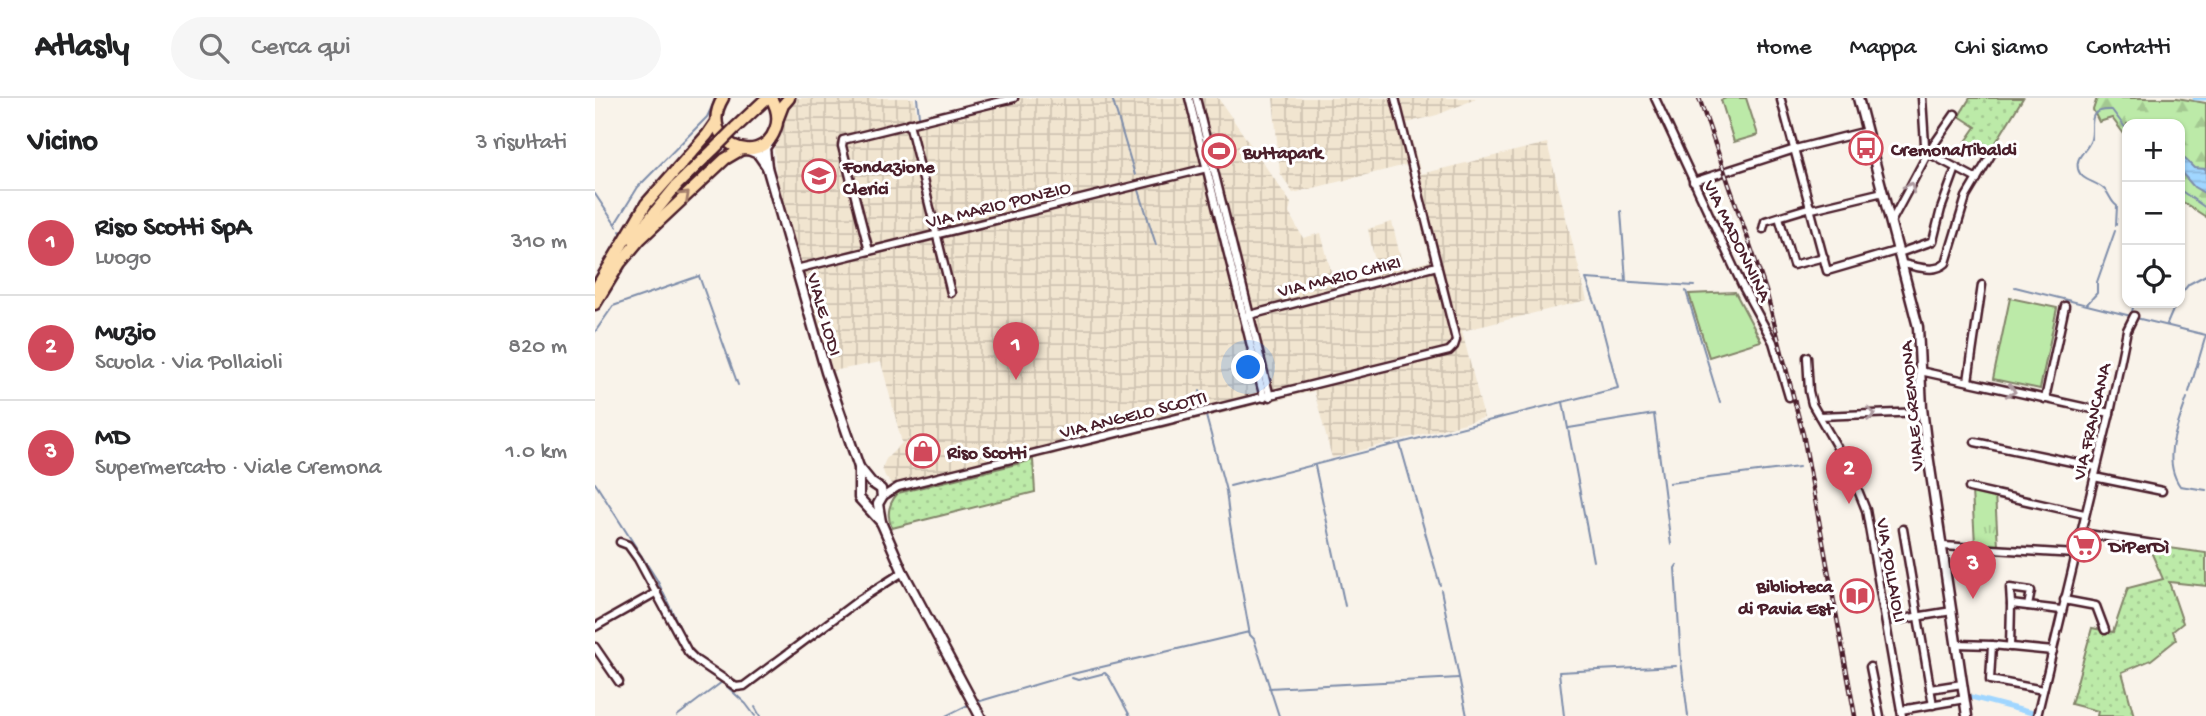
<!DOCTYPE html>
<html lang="it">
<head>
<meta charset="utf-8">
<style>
  :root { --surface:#fff; --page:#f6f6f6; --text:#202124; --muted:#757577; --line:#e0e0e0; --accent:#d1495b }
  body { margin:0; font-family:"Gochi Hand",sans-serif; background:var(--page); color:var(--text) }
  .controls { position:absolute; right:21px; top:21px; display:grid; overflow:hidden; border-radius:14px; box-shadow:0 2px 5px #0004 }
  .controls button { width:63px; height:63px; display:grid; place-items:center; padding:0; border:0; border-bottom:2px solid var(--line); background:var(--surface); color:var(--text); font:35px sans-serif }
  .you { position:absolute; left:654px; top:270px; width:24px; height:24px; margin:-18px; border:5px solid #fff; border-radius:50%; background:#1a73e8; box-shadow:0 0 0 10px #1a73e833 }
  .badge { display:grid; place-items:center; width:46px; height:46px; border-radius:50%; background:var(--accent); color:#fff; font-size:23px; font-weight:700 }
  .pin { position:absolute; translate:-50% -58px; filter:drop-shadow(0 2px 4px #0008) }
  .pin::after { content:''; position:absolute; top:37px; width:24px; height:21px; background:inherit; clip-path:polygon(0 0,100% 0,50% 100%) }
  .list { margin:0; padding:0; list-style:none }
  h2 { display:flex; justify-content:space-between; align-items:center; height:91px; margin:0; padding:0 28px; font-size:30px }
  h2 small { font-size:23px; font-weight:400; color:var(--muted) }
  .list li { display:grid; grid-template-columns:46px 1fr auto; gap:21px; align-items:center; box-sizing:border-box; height:105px; padding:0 28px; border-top:2px solid var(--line) }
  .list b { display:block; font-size:26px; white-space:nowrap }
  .list p { margin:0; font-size:23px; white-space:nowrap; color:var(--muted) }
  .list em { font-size:23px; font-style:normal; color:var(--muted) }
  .icon { flex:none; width:38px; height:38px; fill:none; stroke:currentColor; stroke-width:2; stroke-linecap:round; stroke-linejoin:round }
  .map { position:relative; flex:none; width:1611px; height:618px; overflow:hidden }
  header { display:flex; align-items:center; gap:42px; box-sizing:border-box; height:98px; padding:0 35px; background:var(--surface); border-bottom:2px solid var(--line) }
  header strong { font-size:33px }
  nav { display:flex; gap:38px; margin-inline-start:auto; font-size:24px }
  .search { width:490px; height:63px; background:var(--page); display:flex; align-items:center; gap:18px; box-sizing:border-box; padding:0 24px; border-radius:38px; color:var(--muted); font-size:26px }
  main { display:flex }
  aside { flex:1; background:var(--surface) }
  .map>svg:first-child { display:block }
</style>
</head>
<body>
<header>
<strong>Atlasly</strong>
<div class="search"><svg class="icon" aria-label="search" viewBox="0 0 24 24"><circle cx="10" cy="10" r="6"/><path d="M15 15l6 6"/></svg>Cerca qui</div>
<nav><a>Home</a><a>Mappa</a><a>Chi siamo</a><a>Contatti</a></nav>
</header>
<main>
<aside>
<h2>Vicino<small>3 risultati</small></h2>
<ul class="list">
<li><span class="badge">1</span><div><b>Riso Scotti SpA</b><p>Luogo</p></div><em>310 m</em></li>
<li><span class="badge">2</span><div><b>Muzio</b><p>Scuola · Via Pollaioli</p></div><em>820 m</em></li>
<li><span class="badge">3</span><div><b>MD</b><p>Supermercato · Viale Cremona</p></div><em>1.0 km</em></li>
</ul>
</aside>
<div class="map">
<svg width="1611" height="618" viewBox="0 0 1611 618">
  <defs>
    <pattern id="industrial-grid" width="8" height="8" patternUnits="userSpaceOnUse" patternTransform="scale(1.75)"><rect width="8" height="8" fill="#f1e5d0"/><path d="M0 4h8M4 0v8" fill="none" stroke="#d0c4b3"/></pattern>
    <pattern id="grass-dots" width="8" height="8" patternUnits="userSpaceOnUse" patternTransform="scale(1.75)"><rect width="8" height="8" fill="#bceaa8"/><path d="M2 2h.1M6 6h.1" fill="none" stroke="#a3c891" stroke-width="1.8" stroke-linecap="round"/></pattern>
    <pattern id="forest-firs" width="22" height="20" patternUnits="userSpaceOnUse" patternTransform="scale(1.75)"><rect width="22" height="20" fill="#bceaa8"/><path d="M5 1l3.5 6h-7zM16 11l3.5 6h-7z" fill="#a3c891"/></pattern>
    <pattern id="park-tufts" width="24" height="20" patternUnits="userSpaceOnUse" patternTransform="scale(1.75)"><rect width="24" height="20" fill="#bceaa8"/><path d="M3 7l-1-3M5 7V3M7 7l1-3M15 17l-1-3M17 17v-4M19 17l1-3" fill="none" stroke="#a3c891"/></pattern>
    <pattern id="water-rules" width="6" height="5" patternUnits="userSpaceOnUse" patternTransform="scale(1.75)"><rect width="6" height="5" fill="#a0d6ff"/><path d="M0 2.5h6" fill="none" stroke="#8bb7db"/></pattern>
  </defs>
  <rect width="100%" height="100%" fill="#f9f3ea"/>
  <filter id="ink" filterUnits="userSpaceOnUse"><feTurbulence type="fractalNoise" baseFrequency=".0143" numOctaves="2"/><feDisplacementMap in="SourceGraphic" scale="14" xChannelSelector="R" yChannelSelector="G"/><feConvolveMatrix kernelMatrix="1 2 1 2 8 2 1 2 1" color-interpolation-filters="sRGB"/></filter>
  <g filter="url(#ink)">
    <path fill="url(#industrial-grid)" d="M199 0H319L322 20 404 0H623L696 105 694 115 708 140 726 135 740 189 783 177 773 131 797 124 808 170 835 163 811 67 698 95 685 75 678 0H883L842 17 812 25 826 76 952 45 992 202 867 233 889 320 737 360 719 293 303 395 290 378 287 370 291 361 307 345 286 264 237 273 182 84 179 50 187 35 191 9Z"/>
    <g fill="url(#grass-dots)" stroke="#83846a" stroke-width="2">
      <path d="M1375 0H1428L1392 59 1370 45 1381 29 1364 18Z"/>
      <path d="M438 362 440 394 297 430C291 417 293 406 303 395Z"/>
      <path d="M1553 447 1611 455V488L1574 484 1588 525 1578 533 1581 542 1556 562 1527 574 1539 618H1502L1503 613 1476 606 1497 530 1518 534 1533 490 1568 481Z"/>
    </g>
    <path fill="url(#forest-firs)" stroke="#83846a" stroke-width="2" d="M1502 0H1582L1611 5V119L1585 102V26H1532V40L1517 20 1504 24 1498 12Z"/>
    <path fill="url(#park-tufts)" stroke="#83846a" stroke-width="2" d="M1377 393 1400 396 1403 448 1380 446Z"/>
    <g fill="#bceaa8" stroke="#83846a" stroke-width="2">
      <path d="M1131 0H1151L1163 37 1139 44 1126 2Z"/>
      <path d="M1140 194 1166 243 1114 259 1094 196Z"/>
      <path d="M1415 200 1462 210 1445 291 1398 281Z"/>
    </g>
    <path fill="url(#water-rules)" stroke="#7e8daa" stroke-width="2" d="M1585 56 1599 70 1611 71V96L1599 89 1585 73Z"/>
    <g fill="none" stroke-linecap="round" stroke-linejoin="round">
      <g stroke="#7e8daa" stroke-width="2">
        <path d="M322 0 324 18"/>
        <path d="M517 0 540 77"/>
        <path d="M544 92 561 147"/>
        <path d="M1585 92 1611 110"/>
        <path d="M0 96 22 129"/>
        <path d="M1026 113 1031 183"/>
        <path d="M20 126 43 89 112 19 121 0"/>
        <path d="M1521 127 1522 108C1515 103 1515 96 1509 91 1501 83 1486 83 1483 71 1480 57 1493 53 1496 41 1500 26 1489 11 1517 12L1532 32"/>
        <path d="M25 133 28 138"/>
        <path d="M1420 189 1536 218 1539 205"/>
        <path d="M1091 193 1125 305"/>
        <path d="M1585 197 1594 186 1611 177"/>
        <path d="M1492 206 1502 195V184L1520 133"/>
        <path d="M1541 220 1611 237 1594 294"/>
        <path d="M1572 226 1581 205"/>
        <path d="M0 234 18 208 104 178 143 287"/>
        <path d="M605 293 609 310"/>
        <path d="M1592 300C1583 328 1566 361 1585 388L1611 392"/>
        <path d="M968 304 998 463"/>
        <path d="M611 318 631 393 635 426 655 537 659 541 684 618"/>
        <path d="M974 330 1059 316 1076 447"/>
        <path d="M805 346 845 487"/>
        <path d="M720 368 750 508"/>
        <path d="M0 385 62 482 96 553"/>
        <path d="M1074 385 1204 369"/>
        <path d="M635 388 1023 290 1003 213 991 181 1099 188"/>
        <path d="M1082 467 1080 470 1086 562 1093 618"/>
        <path d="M846 492 872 618"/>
        <path d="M120 571 132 579"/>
        <path d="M477 580 483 582 510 575 514 579 535 618"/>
        <path d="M674 590 864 580"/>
        <path d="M382 604 473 577 654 534"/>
        <path d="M160 609 165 618"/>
        <path d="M82 618 127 584 151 606 160 618"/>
        <path d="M351 618 375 606"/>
        <path d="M969 618 964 574 1081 568"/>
      </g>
      <g stroke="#a0d6ff" stroke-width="5">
        <path d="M1600 0H1611"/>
        <path d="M1376 599 1437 615"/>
      </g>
      <defs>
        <g id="street">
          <path d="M594 0 669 300"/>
          <path d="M601 0 675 299"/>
          <path d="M1060 0 1147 187 1178 244 1194 299"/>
          <path d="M1327 0 1330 47 1333 55"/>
          <path d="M1186 2 1232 173 1304 152"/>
          <path d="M314 25 356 195"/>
          <path d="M1333 55 1382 81"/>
          <path d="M1098 84 1200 51 1272 33"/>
          <path d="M1217 111 1288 94"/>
          <path d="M1184 119 1198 167 1229 159"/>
          <path d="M1296 124 1333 55 1360 16"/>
          <path d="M1168 131 1170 123 1216 109"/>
          <path d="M274 153 247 48 248 42 419 0"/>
          <path d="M1304 155 1338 143 1346 111 1361 70"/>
          <path d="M1307 166C1322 168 1339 176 1351 165L1371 99 1399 52"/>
          <path d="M201 171 612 70"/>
          <path d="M651 218 842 168"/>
          <path d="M1212 259 1214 293 1217 306 1254 370 1271 412 1307 618"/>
          <path d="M1325 273 1515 315"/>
          <path d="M1373 283 1387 187"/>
          <path d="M1450 301 1470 208"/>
          <path d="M1224 318 1328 314"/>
          <path d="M1380 344 1501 369"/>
          <path d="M1499 379 1567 393"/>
          <path d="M1374 390 1489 416"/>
          <path d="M287 399 303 389 854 253 859 248 861 242 800 0"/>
          <path d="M1308 431 1338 607"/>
          <path d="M1486 435 1565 447"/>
          <path d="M25 444 33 447 43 461 93 554 101 562 141 589 149 588 264 502 308 474"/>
          <path d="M1348 448 1481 456"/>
          <path d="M1469 502 1501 508 1510 532"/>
          <path d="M1416 506 1415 490 1436 493 1433 508"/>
          <path d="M1308 521 1357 513"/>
          <path d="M0 529 62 494"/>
          <path d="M1362 546 1397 547 1458 553"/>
          <path d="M1397 547 1395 582 1448 592"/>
          <path d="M0 549 24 584"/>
          <path d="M1415 549 1416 506 1466 512"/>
          <path d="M1275 569 1285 618"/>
          <path d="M1335 591 1367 586"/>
          <path d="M1306 612 1370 601"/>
          <path d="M1442 618 1515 315 1532 232 1539 218"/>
        </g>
        <g id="secondary">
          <path d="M1263 0 1323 229 1327 310 1331 343 1372 618"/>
          <path d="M175 43 170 50 172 69 231 274 264 369V400L286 424"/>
          <path d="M151 51 163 56 172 69"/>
          <path d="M264 369 277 385 286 391 287 399 283 406 286 424 308 474 385 618"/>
        </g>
        <g id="primary">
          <path d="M128 0C101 44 165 72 180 32 185 20 182 10 176 0"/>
          <path d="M183 20 188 7 194 0"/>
          <path d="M140 30 172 0"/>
          <path d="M38 141 82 87 119 51"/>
          <path d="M0 192 51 106 112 37 121 24"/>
          <path d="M0 206 25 165 45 141 130 61 147 51"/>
        </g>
      </defs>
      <use href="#street" stroke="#4a1f2b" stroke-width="11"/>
      <use href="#secondary" stroke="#4a1f2b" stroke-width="13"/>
      <use href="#primary" stroke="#4a1f2b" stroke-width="15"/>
      <use href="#street" stroke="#fff" stroke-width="6"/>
      <use href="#secondary" stroke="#fff" stroke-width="8"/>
      <use href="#primary" stroke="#fcdcac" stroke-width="10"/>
      <defs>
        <path id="rail" d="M1104 0 1171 193 1208 336 1260 618"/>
      </defs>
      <use href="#rail" stroke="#4a1f2b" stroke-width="4.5"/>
      <use href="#rail" stroke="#fff" stroke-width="2" stroke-dasharray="5" stroke-linecap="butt"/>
      <defs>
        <path id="primary-bridge" d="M119 51 140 30"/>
      </defs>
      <use href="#primary-bridge" stroke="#4a1f2b" stroke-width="15" stroke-linecap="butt"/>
      <use href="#primary-bridge" stroke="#fcdcac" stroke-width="10"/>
    </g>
    <defs><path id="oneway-chevron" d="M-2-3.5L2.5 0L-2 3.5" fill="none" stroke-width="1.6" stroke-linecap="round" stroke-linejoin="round" transform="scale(1.75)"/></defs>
    <g stroke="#ae9aa0">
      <use href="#oneway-chevron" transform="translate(1315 89) rotate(-62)"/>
      <use href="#oneway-chevron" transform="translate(1416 293) rotate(13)"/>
      <use href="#oneway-chevron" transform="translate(1276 316) rotate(-2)"/>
    </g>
    <use stroke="#a37e6c" href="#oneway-chevron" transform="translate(90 98) rotate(-43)"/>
  </g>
  <defs>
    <symbol id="bus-ring" viewBox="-11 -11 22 22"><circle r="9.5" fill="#fff" stroke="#d1495b" stroke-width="1.5"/><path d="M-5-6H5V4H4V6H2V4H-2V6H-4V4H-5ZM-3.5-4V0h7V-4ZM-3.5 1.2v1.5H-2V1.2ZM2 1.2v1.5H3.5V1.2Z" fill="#d1495b"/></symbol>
    <symbol id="stadium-ring" viewBox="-11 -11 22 22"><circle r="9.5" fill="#fff" stroke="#d1495b" stroke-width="1.5"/><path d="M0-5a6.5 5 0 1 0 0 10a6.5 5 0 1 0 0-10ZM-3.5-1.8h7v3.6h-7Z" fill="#d1495b"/></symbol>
    <symbol id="school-ring" viewBox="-11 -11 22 22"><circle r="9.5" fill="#fff" stroke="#d1495b" stroke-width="1.5"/><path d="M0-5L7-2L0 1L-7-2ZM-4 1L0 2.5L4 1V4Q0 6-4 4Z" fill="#d1495b"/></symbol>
    <symbol id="shop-ring" viewBox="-11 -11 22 22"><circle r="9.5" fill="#fff" stroke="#d1495b" stroke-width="1.5"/><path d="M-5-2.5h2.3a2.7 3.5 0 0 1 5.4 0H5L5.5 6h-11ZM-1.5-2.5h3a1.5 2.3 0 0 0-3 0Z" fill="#d1495b"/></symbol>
    <symbol id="supermarket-ring" viewBox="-11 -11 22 22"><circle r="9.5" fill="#fff" stroke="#d1495b" stroke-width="1.5"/><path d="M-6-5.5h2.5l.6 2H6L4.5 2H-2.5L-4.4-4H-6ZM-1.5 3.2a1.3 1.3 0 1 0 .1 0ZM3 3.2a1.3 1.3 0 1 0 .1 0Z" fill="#d1495b"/></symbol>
    <symbol id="library-ring" viewBox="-11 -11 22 22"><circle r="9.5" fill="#fff" stroke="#d1495b" stroke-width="1.5"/><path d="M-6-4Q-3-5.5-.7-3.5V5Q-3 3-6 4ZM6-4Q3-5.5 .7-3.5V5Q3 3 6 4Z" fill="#d1495b"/></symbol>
  </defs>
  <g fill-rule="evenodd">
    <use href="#bus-ring" x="1252" y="31" width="38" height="38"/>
    <use href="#stadium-ring" x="605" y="34" width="38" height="38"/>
    <use href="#school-ring" x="205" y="59" width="38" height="38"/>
    <use href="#shop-ring" x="309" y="334" width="38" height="38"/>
    <use href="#supermarket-ring" x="1470" y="428" width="38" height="38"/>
    <use href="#library-ring" x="1243" y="479" width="38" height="38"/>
  </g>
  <g text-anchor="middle" stroke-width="6" stroke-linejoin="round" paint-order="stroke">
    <g font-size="19" font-weight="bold" fill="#4a1f2b" stroke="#fff" text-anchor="start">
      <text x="1296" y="57">Cremona/Tibaldi</text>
      <text x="648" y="60">Buttapark</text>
      <text x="248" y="74">Fondazione<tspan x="248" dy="22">Clerici</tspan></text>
      <text x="352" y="360">Riso Scotti</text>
      <text x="1514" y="454">DiPerDì</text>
      <text x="1238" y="494" text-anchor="end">Biblioteca<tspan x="1238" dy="22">di Pavia Est</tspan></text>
    </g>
    <g font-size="19" fill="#4a1f2b" stroke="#fff">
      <text transform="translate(403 105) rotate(-14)" y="7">VIA MARIO PONZIO</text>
      <text transform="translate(1144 142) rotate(64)" y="7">VIA MADONNINA</text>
      <text transform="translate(744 177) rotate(-14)" y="7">VIA MARIO CHIRI</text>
      <text transform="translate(231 216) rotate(74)" y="7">VIALE LODI</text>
      <text transform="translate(1315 308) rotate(-95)" y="7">VIALE CREMONA</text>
      <text transform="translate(538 315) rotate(-14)" y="7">VIA ANGELO SCOTTI</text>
      <text transform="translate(1495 323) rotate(-77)" y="7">VIA FRANCANA</text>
      <text transform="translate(1298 472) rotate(80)" y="7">VIA POLLAIOLI</text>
    </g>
  </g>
</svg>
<div class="controls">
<button>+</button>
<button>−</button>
<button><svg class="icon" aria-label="locate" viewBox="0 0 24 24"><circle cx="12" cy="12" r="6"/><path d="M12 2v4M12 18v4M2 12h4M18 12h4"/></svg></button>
</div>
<div class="you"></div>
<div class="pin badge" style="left:421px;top:282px">1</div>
<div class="pin badge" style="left:1254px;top:406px">2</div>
<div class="pin badge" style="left:1378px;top:501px">3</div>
</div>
</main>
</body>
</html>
